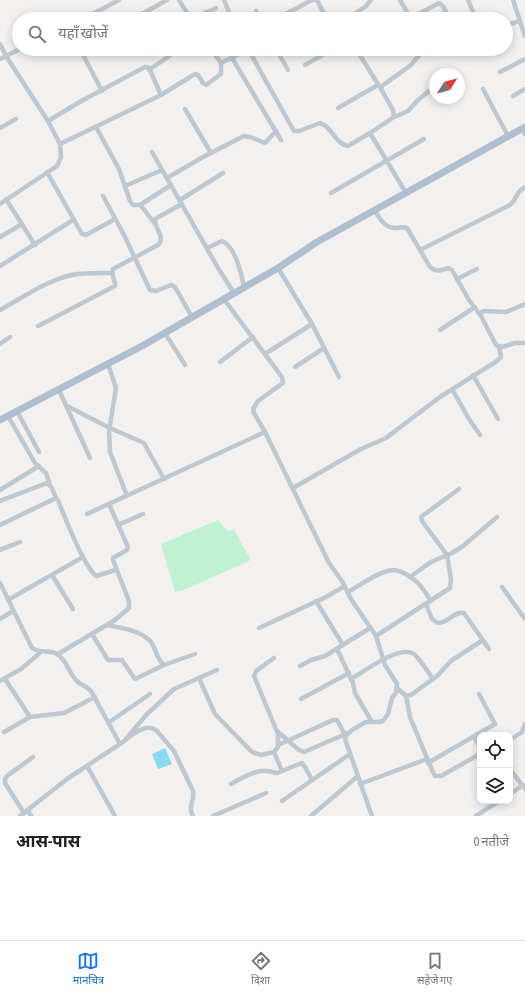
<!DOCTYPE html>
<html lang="hi">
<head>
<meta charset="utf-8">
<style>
  :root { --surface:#fff; --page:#f6f6f6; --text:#202124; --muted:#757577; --line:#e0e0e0; --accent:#116eed }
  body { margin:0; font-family:"Asap Condensed","Noto Sans Devanagari",sans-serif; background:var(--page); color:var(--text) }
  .controls { position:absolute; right:12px; bottom:12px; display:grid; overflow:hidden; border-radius:8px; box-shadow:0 2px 10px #0003 }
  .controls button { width:36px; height:36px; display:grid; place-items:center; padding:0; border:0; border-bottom:1px solid var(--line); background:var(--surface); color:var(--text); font:20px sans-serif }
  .compass { position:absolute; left:429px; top:68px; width:36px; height:36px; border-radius:50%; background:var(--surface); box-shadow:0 2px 10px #0003; rotate:53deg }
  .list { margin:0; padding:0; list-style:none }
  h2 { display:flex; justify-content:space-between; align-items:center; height:52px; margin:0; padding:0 16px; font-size:17px }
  h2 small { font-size:13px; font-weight:400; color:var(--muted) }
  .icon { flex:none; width:22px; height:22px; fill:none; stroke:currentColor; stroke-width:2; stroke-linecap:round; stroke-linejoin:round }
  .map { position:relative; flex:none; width:525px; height:816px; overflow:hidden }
  .search { position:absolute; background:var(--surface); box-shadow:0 2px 10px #0003; left:12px; right:12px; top:12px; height:44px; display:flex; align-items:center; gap:10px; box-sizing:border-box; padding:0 14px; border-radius:22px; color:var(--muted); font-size:15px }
  .sheet { height:124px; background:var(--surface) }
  nav { display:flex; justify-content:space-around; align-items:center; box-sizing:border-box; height:56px; border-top:1px solid var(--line); background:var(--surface); font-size:11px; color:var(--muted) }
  nav a { display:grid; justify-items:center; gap:2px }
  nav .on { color:var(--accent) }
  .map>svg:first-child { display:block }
</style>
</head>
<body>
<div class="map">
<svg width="525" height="816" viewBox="0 0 525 816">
  <rect width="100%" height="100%" fill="#f3f0f0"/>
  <path fill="#bef2d2" d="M218 520 228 531 234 530 251 560 184 590 175 592 161 544Z"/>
  <path fill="#89daf0" d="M165 748 172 764 158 769 152 754Z"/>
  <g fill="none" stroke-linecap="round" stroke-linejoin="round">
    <g stroke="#bec8d0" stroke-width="4.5">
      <path d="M179 0 191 19"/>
      <path d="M224 0 232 19"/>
      <path d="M315 0 318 2 325 16 335 15 338 19"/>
      <path d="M400 0 411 19"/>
      <path d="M468 0 476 19"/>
      <path d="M513 0 525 36"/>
      <path d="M256 11 260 19"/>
      <path d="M206 12 210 19"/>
      <path d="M411 18 439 3 443 6 449 19"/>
      <path d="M83 19 119 0"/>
      <path d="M133 19 167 0"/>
      <path d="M192 19 216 8"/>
      <path d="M276 19 312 0"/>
      <path d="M347 19 366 6 371 0"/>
      <path d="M506 26 519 21"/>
      <path d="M0 44 6 56 48 121 60 144 61 157 57 166 0 204"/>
      <path d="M80 49 102 91"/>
      <path d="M211 49 221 63"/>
      <path d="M230 49 235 56"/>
      <path d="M248 49 294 131H299L320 123C332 126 335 144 348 146L370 133"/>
      <path d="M276 49 288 70"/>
      <path d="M356 49 381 89"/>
      <path d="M232 58 281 140"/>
      <path d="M0 59 20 49"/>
      <path d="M305 65 333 49"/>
      <path d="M149 70 172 54"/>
      <path d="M500 72 525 59"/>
      <path d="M483 89 508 136"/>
      <path d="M513 96 525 89"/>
      <path d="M338 108 378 85"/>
      <path d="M185 109 211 153"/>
      <path d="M394 117 408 111 418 100 434 87"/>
      <path d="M48 121 83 100 145 67 149 68 161 95"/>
      <path d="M96 127 119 169 130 201 133 205H140L142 207 155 224"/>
      <path d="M0 128 16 119"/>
      <path d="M522 128 525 134"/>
      <path d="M60 144 161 95 195 74 198 75 203 83 206 85 221 74V63L249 49"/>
      <path d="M152 152 218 268 234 293"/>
      <path d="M47 172 82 234 86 235 115 219"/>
      <path d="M167 178 203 157 244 136 250 137 265 143 276 131"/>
      <path d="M125 186 162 170"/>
      <path d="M331 193 424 139"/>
      <path d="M406 193 370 133 394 117 393 110 381 89 382 86 411 65 424 49"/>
      <path d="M103 196 124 235 150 290 156 291 171 285 175 287 192 317"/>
      <path d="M6 199 35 245"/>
      <path d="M180 200 223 173"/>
      <path d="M140 205 171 185"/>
      <path d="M375 210C379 218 384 227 394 228 399 228 402 226 407 228L430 267C437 273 441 270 449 268L452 270 469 300 481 316 496 345 502 347 515 343H525"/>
      <path d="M0 237 22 224"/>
      <path d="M207 248 222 241C235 246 242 275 244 287"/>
      <path d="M420 250 510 205C518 199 514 193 525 187"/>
      <path d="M0 266 73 220"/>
      <path d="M278 268 312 324 339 377"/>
      <path d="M457 279 477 269"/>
      <path d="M223 298 282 377 283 383 258 401 253 409 254 413 265 432 329 563 342 581 351 599 376 636"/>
      <path d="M0 310C22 298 54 276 78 274 89 273 101 273 112 273"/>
      <path d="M479 313 484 311 506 312 525 304"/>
      <path d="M38 326 115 286C116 280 110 275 113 269L158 245C166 237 154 228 155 219L182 204"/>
      <path d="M440 330 475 307"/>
      <path d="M165 333 185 365"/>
      <path d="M0 344 10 337"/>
      <path d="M265 354 312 324"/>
      <path d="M220 362 253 337"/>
      <path d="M108 364 116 388 109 431 110 452 127 496"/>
      <path d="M295 367 324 348"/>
      <path d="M473 375 498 419"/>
      <path d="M452 389 469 419 480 435"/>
      <path d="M59 390 90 458"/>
      <path d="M67 406 110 428 144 443 164 479"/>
      <path d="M17 411 39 452"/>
      <path d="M8 416 35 463 46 473 50 485"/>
      <path d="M293 488 361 449 386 438 440 397 497 361 501 357 499 347"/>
      <path d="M0 490 39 466"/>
      <path d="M0 501 47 483 52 488 56 498"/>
      <path d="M87 514 265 432"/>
      <path d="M0 525 56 498 58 500C65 518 83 565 96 576L116 570"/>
      <path d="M118 525 143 514"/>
      <path d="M0 550 20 542"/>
      <path d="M52 575 73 609"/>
      <path d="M410 577 431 562 452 553 463 546 497 517"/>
      <path d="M0 583 32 648C41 654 49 649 57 654 67 660 68 672 76 680 80 685 87 686 91 691L120 744 67 779 20 816"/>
      <path d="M502 587 525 619"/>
      <path d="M348 592C359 586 379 571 393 570 401 570 412 577 418 583 423 588 427 595 431 601"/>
      <path d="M8 600 83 557"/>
      <path d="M316 601 343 645"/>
      <path d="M426 604 432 619 438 623C448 623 454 611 464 613L489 649"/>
      <path d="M0 619 13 611"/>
      <path d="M107 625C121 628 141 630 151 642 156 649 156 658 163 664L164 665 195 654"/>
      <path d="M259 628 326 597 345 586"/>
      <path d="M92 634 108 660H122L135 679 164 665"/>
      <path d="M337 649 353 683 355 693 372 722"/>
      <path d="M58 654 115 620 129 608V601L113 560V558L127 550 128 547 109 504"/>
      <path d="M274 658 256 671 254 676 278 734V747L274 752 282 771"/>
      <path d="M300 666 311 660 325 656 370 628"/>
      <path d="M199 678 215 714 252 752 261 755 274 752"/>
      <path d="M5 679 30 717"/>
      <path d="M351 679C363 672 401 644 414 654 421 660 427 671 433 679"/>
      <path d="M0 681 21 669 41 652"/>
      <path d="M397 688 406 696 411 695 437 676 451 661 483 640"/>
      <path d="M406 696 410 717 432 770 435 776H441L480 754"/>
      <path d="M301 699 349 673"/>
      <path d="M108 723 150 694"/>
      <path d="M277 731 299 750 304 752 348 733"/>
      <path d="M4 732 30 717 64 713 95 697"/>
      <path d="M474 737 480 747"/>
      <path d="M126 739 146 715 174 689 217 670"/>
      <path d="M510 740 522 732 525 724"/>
      <path d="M120 744C129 738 144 722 156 730L174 751 193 791C195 802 187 805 193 816"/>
      <path d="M278 745 333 720H337L344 733H348"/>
      <path d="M428 763 495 724 479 694"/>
      <path d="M87 766 115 816"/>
      <path d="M510 769 525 789"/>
      <path d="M231 784C239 779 258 769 267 771 271 771 273 773 277 773L302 763 305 767 312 780"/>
      <path d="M360 784 427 759"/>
      <path d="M510 794 523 785"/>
      <path d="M282 801 350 754"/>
      <path d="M28 810 31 816"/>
      <path d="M24 813 5 783V779L7 776 33 757"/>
      <path d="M213 816 266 793"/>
      <path d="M311 816 358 776"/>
      <path d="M372 816 346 742 345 737 352 730 366 722H379L383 721 388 714 392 698 396 693 397 684 385 665 376 636 450 588 451 579 447 555 422 521 421 517 459 489"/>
      <path d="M476 816 499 801"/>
    </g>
    <path stroke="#afbfd0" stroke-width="7" d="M0 420 142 346 278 268 317 242 525 127"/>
  </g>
</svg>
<div class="controls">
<button><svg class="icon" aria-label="locate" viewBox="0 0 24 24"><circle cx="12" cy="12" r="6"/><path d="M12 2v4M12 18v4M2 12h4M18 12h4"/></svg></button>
<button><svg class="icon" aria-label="layers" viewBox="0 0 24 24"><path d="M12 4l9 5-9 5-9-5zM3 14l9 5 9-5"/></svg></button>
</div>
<svg class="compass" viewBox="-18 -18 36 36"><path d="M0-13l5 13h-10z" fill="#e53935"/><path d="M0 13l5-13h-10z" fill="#757577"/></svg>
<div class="search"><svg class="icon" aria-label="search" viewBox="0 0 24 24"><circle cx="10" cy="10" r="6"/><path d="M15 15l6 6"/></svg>यहाँ खोजें</div>
</div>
<section class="sheet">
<h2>आस-पास<small>0 नतीजे</small></h2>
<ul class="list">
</ul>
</section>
<nav>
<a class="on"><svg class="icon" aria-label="map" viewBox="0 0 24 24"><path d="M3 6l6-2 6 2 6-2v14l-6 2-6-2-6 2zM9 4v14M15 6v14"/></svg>मानचित्र</a>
<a><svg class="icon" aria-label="directions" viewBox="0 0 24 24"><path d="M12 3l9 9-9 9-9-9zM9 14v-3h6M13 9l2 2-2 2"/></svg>दिशा</a>
<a><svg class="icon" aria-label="saved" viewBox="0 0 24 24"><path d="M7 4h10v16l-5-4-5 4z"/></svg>सहेजे गए</a>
</nav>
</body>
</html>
